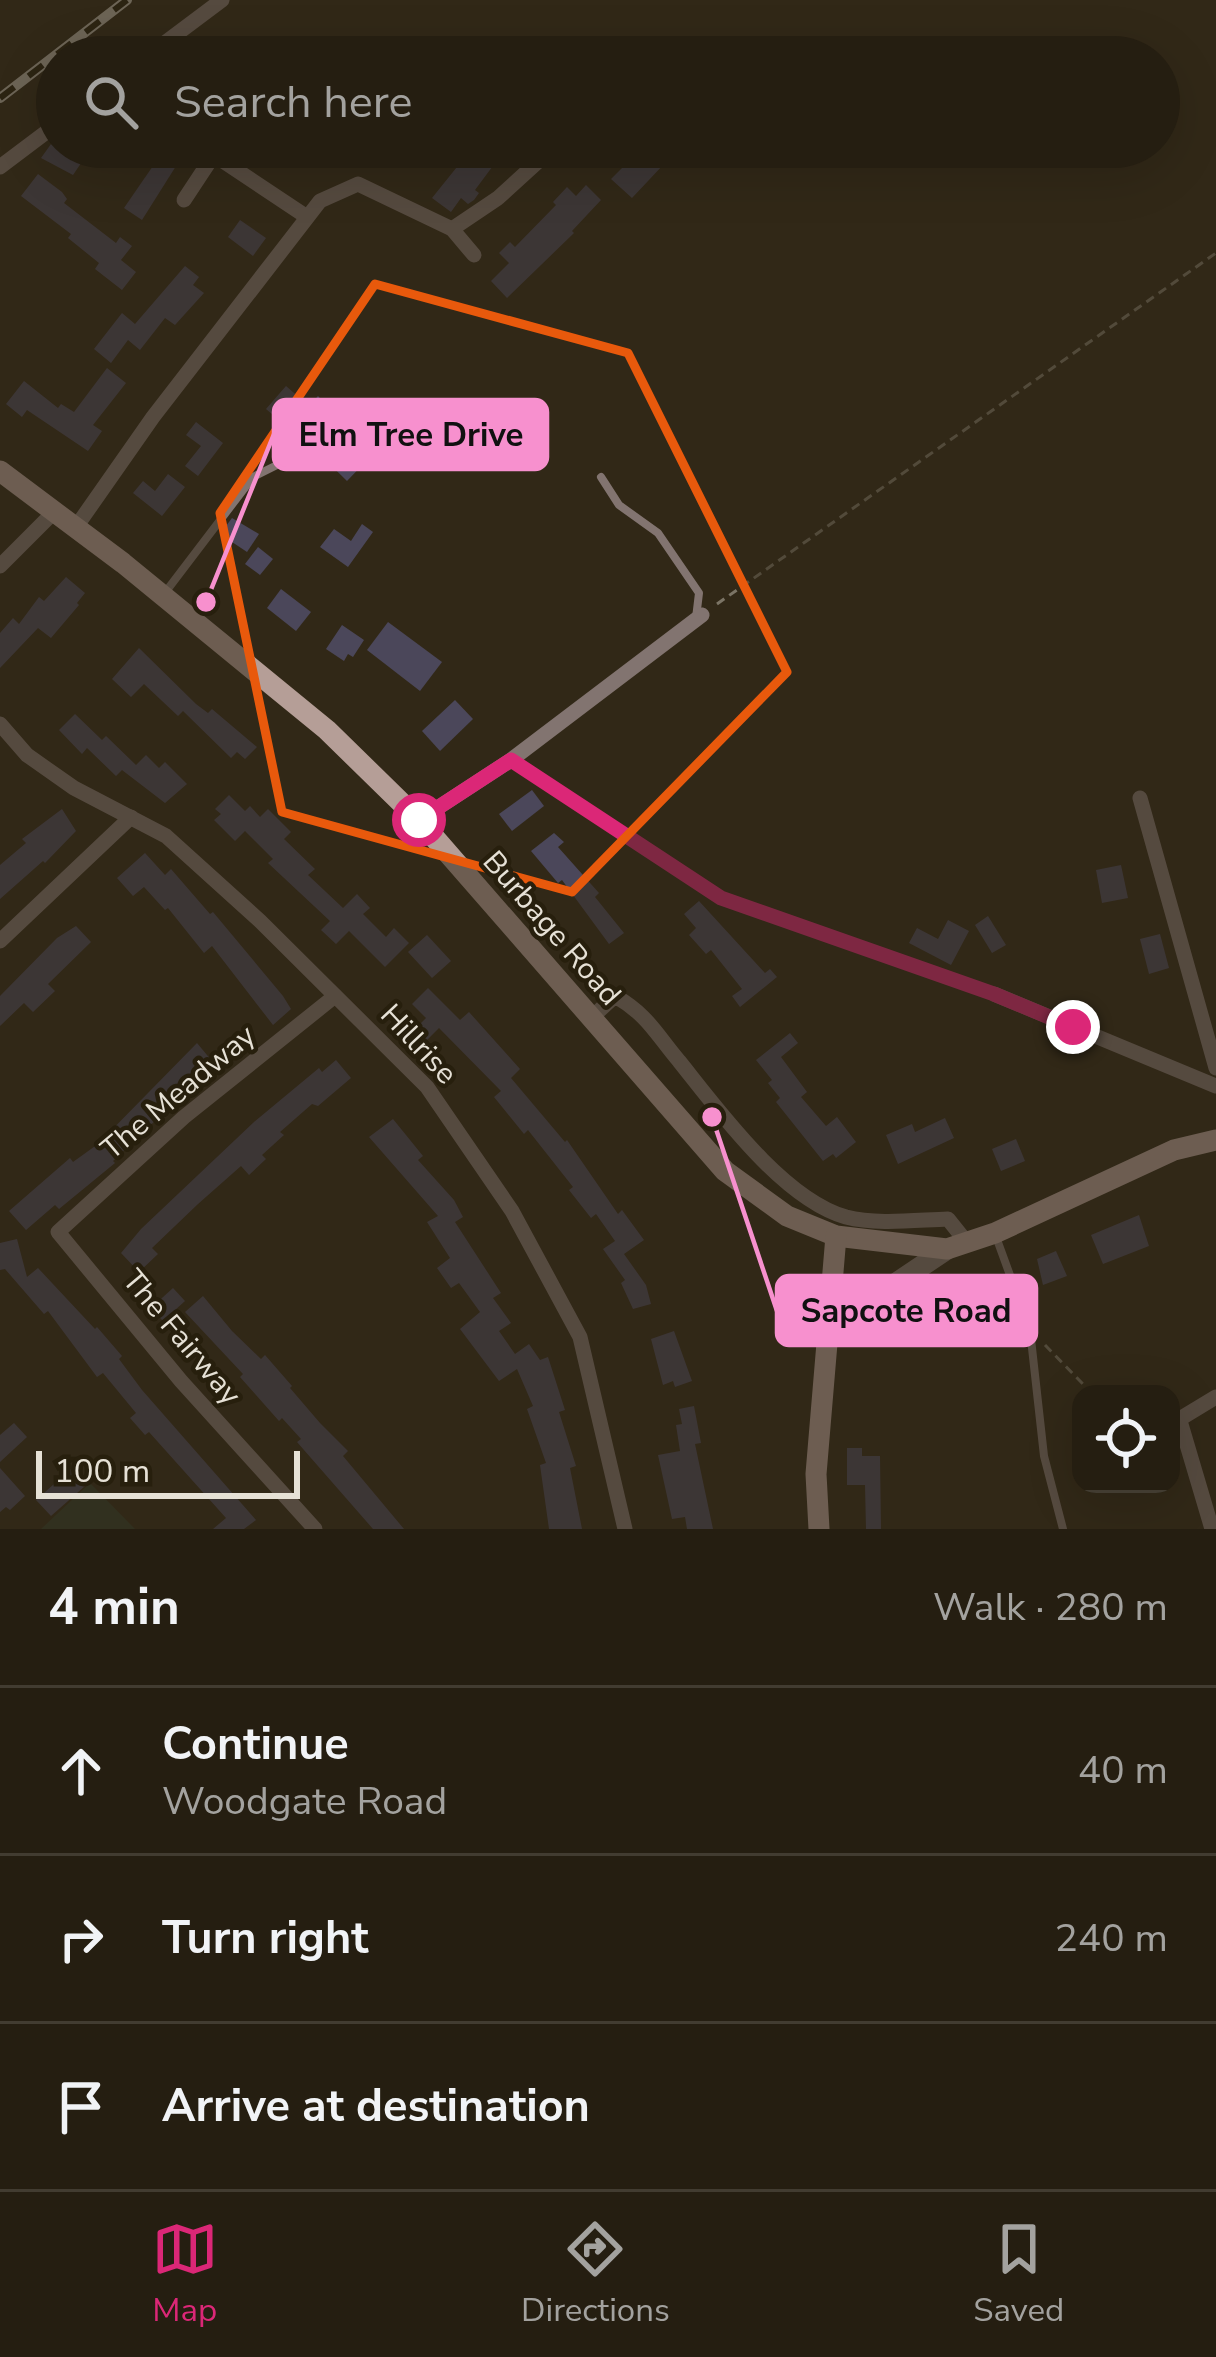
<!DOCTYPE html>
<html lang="en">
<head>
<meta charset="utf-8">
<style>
  :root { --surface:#251e11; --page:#312b1f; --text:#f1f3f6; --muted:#a3a29f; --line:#423c31; --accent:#db2777 }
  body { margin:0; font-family:"Nunito Sans",sans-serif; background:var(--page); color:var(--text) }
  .controls { position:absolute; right:36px; bottom:36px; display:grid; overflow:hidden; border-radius:24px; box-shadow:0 12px 48px #0002 }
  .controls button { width:108px; height:108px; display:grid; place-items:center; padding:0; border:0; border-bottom:3px solid var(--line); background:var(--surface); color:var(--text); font:60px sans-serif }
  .scale { position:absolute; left:36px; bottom:30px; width:264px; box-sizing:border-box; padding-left:12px; border:6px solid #e6e1d6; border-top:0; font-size:33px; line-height:42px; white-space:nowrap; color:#e6e1d6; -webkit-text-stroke:9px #271f0d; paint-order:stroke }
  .stop { position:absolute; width:36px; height:36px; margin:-27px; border:9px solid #db2777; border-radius:50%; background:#fff }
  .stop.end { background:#db2777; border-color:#fff; box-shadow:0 3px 12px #0008 }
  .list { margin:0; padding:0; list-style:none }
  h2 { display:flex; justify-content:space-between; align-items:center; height:156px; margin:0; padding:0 48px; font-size:51px }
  h2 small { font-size:39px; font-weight:400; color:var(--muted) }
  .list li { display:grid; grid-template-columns:78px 1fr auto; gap:36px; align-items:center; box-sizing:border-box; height:168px; padding:0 48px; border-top:3px solid var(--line) }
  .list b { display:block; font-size:45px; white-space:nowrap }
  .list p { margin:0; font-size:39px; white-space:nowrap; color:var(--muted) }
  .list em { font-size:39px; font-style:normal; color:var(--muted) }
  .icon { flex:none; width:66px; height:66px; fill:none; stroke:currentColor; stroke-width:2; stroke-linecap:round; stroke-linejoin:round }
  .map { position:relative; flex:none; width:1216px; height:1529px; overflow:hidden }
  .search { position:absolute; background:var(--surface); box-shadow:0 12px 48px #0002; left:36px; right:36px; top:36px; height:132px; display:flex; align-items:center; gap:30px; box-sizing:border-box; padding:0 42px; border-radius:66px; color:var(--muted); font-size:45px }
  .sheet { height:660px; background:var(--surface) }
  nav { display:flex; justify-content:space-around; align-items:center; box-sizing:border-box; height:168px; border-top:3px solid var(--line); background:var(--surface); font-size:33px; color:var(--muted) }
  nav a { display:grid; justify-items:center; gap:6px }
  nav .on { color:var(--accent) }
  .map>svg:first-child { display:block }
</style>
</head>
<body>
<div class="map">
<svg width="1216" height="1529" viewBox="0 0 1216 1529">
  <rect width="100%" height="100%" fill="#312817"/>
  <path fill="#313b28" d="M90 1483 135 1529H41Z"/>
  <g fill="#4b475a">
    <path d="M51 144 64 153 68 147H92L73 175 41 158Z"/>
    <path d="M166 147H188L142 220 124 208Z"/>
    <path d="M473 147H507L475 190 479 193 474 200 468 204 461 198 451 212 432 198Z"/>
    <path d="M627 147H680L632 198 611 179 625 165 617 158Z"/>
    <path d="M38 174 62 192 67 199 64 203 116 243 120 237 132 246 121 260 136 272 122 290 95 269 99 263 68 238 71 234 21 196Z"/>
    <path d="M586 185 601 200 572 231 574 233 507 298 491 281 509 263 499 253 510 242 515 247 556 205 553 202 567 187 576 196Z"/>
    <path d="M240 220 266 238 253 256 228 237Z"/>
    <path d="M185 266 199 277 193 285 204 293 175 325 165 318 140 350 128 340 111 363 94 349 122 313 135 324Z"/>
    <path d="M107 368 126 383 93 425 102 431 88 451 27 410 22 417 6 404 24 381 58 408 61 404 74 412Z"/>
    <path d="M286 386 309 406 318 396 372 455 347 481 289 424 287 427 266 409Z"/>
    <path d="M196 422 223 443 198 476 185 466 201 446 186 435Z"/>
    <path d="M168 474 185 487 162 516 133 493 143 481 155 491Z"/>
    <path d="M232 518 259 534 247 552 220 534Z"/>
    <path d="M362 524 373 532 348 567 320 547 334 529 351 541Z"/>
    <path d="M258 547 273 559 260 575 245 564Z"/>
    <path d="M66 577 85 593 77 603 79 605 51 638 38 628 0 668V633L13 618 19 624 39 597 44 601Z"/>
    <path d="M281 589 311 612 296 631 267 608Z"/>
    <path d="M388 622 442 662 420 691 367 650Z"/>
    <path d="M342 625 364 640 353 657 348 654 344 661 326 649Z"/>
    <path d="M139 648 196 704 208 713 212 709 257 747 245 759 237 752 231 758 183 711 178 716 144 684 131 697 112 679Z"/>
    <path d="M455 700 473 719 440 751 422 731Z"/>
    <path d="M75 714 102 740 106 736 136 765 146 755 159 768 165 762 187 784 165 803 122 770 116 776 87 748 82 754 59 730Z"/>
    <path d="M532 790 544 806 512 831 499 814Z"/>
    <path d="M229 795 245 811 250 806 260 817 268 809 291 832 284 839 315 869 308 875 343 908 357 894 370 908 363 914 386 937 394 928 409 943 385 967 349 931 336 944 321 930 330 921 268 863 273 859 245 831 235 841 214 820 221 814 215 809Z"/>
    <path d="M62 809 76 831 45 863 43 861 0 899V865L26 843 22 839Z"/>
    <path d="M554 833 564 842 558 847 599 893 595 897 624 933 609 944 562 880 558 883 531 851Z"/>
    <path d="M145 853 165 875 171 869 210 914 213 912 283 996 291 1009 273 1025 212 946 204 953 168 908 165 910 144 887 133 896 117 878Z"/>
    <path d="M1121 865 1128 898 1102 903 1096 870Z"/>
    <path d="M699 901 765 973 770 969 777 977 740 1007 732 996 742 989 711 950 706 954 689 935 696 928 684 914Z"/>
    <path d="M988 916 1006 945 992 953 975 925Z"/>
    <path d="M948 920 969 931 951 965 909 943 917 928 938 939Z"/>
    <path d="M76 926 91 942 48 984 55 991 33 1012 24 1003 0 1026V996L57 938Z"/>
    <path d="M1160 934 1169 968 1149 974 1140 939Z"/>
    <path d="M427 935 451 961 432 978 408 952Z"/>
    <path d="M428 988 460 1020 469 1012 520 1069 511 1078 565 1142 567 1140 618 1214 622 1210 644 1240 624 1254 646 1285 651 1304 633 1309 621 1283 625 1280 603 1249 615 1241 596 1214 591 1218 569 1190 573 1187 528 1130 524 1134 494 1097 501 1091 439 1028 425 1042 414 1030 426 1018 412 1004Z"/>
    <path d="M790 1033 798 1043 781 1057 807 1092 801 1097 826 1126 837 1117 856 1142 836 1158 833 1154 823 1161 776 1102 780 1098 768 1083 772 1080 756 1060Z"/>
    <path d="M197 1043 217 1067 159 1117 113 1161 115 1163 59 1209 55 1205 26 1230 9 1211 70 1158 73 1162 98 1144Z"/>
    <path d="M336 1060 351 1078 318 1106 312 1104 280 1132 284 1135 262 1155 266 1159 249 1175 241 1166 198 1204 152 1248 158 1254 139 1272 121 1253 141 1229 254 1122 319 1068 322 1072Z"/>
    <path d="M945 1118 954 1138 898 1164 886 1135 912 1124 915 1132Z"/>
    <path d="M393 1119 423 1156 418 1160 454 1200 463 1217 455 1222 501 1293 493 1298 511 1323 499 1331 515 1354 529 1344 540 1360 548 1357 565 1410 559 1412 576 1466 570 1468 582 1529H549L540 1465 546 1463 527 1409 533 1406 517 1369 499 1381 460 1329 480 1312 459 1283 451 1288 437 1268 450 1258 427 1222 438 1216 369 1137Z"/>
    <path d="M1016 1139 1025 1161 1001 1171 992 1149Z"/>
    <path d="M1139 1215 1149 1246 1103 1264 1091 1235Z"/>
    <path d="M17 1239 27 1277 38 1268 95 1329 97 1327 122 1356 119 1359 142 1390 256 1520 244 1529H213L226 1518 149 1432 145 1435 130 1418 136 1413 103 1373 97 1377 48 1311 44 1314 5 1269 0 1270V1243Z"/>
    <path d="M1056 1251 1067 1276 1043 1285 1037 1259Z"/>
    <path d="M173 1288 185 1301 163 1321 151 1308Z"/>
    <path d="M203 1296 232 1331 261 1359 265 1355 292 1386 290 1388 320 1423 348 1451 343 1456 404 1529H373L297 1442 301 1439 282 1418 279 1421 240 1377 243 1374 185 1312Z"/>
    <path d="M674 1331 692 1381 675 1387 673 1381 663 1385 651 1339Z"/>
    <path d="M694 1406 701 1443 695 1444 713 1529H687L685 1517 672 1519 658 1455 680 1451 676 1425 682 1424 679 1409Z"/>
    <path d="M14 1423 27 1437 0 1462V1435Z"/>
    <path d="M847 1448H862V1456H880L881 1529H866L865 1485H847Z"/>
    <path d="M0 1468 25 1496 10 1510 6 1507 0 1512Z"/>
    <path d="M71 1469 85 1486 51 1516 36 1500Z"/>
  </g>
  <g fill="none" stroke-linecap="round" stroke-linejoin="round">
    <g stroke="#7b7465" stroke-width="3" stroke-dasharray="9 6" stroke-linecap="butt">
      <path d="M717 604 1216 253"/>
      <path d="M528 771 721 898 981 990"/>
      <path d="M1045 1345 1083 1384 1085 1394"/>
    </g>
    <g stroke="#827470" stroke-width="8">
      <path d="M601 477 619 505 658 533 699 593 696 618"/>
      <path d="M164 594 253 477 277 465"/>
      <path d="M995 1234 1030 1330 1044 1456 1063 1529"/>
    </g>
    <g stroke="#827470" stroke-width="15">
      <path d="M146 57 222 0"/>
      <path d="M214 155 307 217"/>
      <path d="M0 167 57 124"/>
      <path d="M184 200 219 147"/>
      <path d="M452 229 498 198 554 147"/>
      <path d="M76 527 153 417 320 201 358 184 452 229 474 255"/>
      <path d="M0 566 55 511"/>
      <path d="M0 724 27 755 74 788 166 836 260 921 427 1087 512 1211 580 1337 625 1529"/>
      <path d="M1140 798 1216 1068"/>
      <path d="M419 820 511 760 702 615"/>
      <path d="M0 941 131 817"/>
      <path d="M994 994 1216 1086"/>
      <path d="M590 1019 615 996C648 1015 656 1034 679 1061 719 1111 783 1199 846 1217 877 1225 916 1220 948 1219L968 1244"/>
      <path d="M1180 1421 1212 1529"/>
      <path d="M1173 1423 1216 1397"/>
      <path d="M315 1529 181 1381 58 1232 184 1117 335 996"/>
    </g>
    <path stroke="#827470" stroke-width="21" d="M828 1329 947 1249"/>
    <g stroke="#b59e97" stroke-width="21">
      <path d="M0 471 123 563 327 730 419 820 725 1171 787 1216 836 1236 947 1249 995 1233 1174 1150 1216 1140"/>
      <path d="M819 1529 816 1474 836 1236"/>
    </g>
    <defs>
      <path id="rail" d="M0 98 127 0"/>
    </defs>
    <use href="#rail" stroke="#b3ada0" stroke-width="10"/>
    <use href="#rail" stroke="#271f0d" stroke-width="6" stroke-dasharray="18" stroke-linecap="butt"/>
  </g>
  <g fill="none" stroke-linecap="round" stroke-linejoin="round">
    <path stroke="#db2777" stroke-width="15" d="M419 820 511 760 721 898 994 994 1073 1027"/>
  </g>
  <path d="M0 0H1216V1529H0ZM375 284 628 353 787 672 572 892 282 812 220 513Z" fill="#312817" fill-opacity=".55" fill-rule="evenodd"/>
  <path fill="none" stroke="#e8590c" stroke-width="9" stroke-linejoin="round" d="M375 284 628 353 787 672 572 892 282 812 220 513Z"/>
  <g text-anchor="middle" stroke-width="9" stroke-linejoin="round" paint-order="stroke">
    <g font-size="30" fill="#e6e1d6" stroke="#271f0d">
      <text transform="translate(552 928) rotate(49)" y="10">Burbage Road</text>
      <text transform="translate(419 1044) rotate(47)" y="10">Hillrise</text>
      <text transform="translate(178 1092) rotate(-40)" y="10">The Meadway</text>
      <text transform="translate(182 1337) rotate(50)" y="10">The Fairway</text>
    </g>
  </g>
  <path fill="none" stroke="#f790ce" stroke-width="4.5" d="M206 602L274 434M712 1117L777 1311"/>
  <g fill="#f790ce" stroke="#271f0d" stroke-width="4.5">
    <circle cx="206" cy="602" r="12"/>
    <circle cx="712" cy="1117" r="12"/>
  </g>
  <g fill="#f790ce" stroke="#f790ce" stroke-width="4.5">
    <rect x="274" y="400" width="273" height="69" rx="12"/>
    <rect x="777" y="1276" width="259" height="69" rx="12"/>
  </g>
  <g font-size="33" text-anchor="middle" font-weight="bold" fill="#111">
    <text x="411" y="446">Elm Tree Drive</text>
    <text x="906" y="1322">Sapcote Road</text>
  </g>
</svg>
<div class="controls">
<button><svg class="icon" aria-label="locate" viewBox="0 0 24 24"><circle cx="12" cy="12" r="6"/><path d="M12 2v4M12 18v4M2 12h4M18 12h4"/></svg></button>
</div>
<div class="scale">100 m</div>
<div class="stop" style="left:419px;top:820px"></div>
<div class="stop end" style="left:1073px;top:1027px"></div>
<div class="search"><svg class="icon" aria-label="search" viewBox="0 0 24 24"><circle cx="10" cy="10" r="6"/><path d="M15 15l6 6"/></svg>Search here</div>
</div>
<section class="sheet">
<h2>4 min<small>Walk · 280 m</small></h2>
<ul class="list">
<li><svg class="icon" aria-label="ahead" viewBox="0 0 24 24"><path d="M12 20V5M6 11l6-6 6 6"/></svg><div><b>Continue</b><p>Woodgate Road</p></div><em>40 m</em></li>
<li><svg class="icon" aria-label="right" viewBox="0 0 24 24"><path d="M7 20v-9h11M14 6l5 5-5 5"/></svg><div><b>Turn right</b></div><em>240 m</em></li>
<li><svg class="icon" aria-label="arrive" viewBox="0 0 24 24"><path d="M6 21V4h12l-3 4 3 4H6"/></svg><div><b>Arrive at destination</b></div></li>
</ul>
</section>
<nav>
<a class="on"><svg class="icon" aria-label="map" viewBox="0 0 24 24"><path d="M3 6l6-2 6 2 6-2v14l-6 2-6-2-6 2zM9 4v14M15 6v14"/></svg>Map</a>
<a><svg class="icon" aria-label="directions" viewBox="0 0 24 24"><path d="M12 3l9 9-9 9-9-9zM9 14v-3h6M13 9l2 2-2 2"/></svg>Directions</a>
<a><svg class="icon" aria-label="saved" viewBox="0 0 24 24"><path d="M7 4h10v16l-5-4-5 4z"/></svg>Saved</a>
</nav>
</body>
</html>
